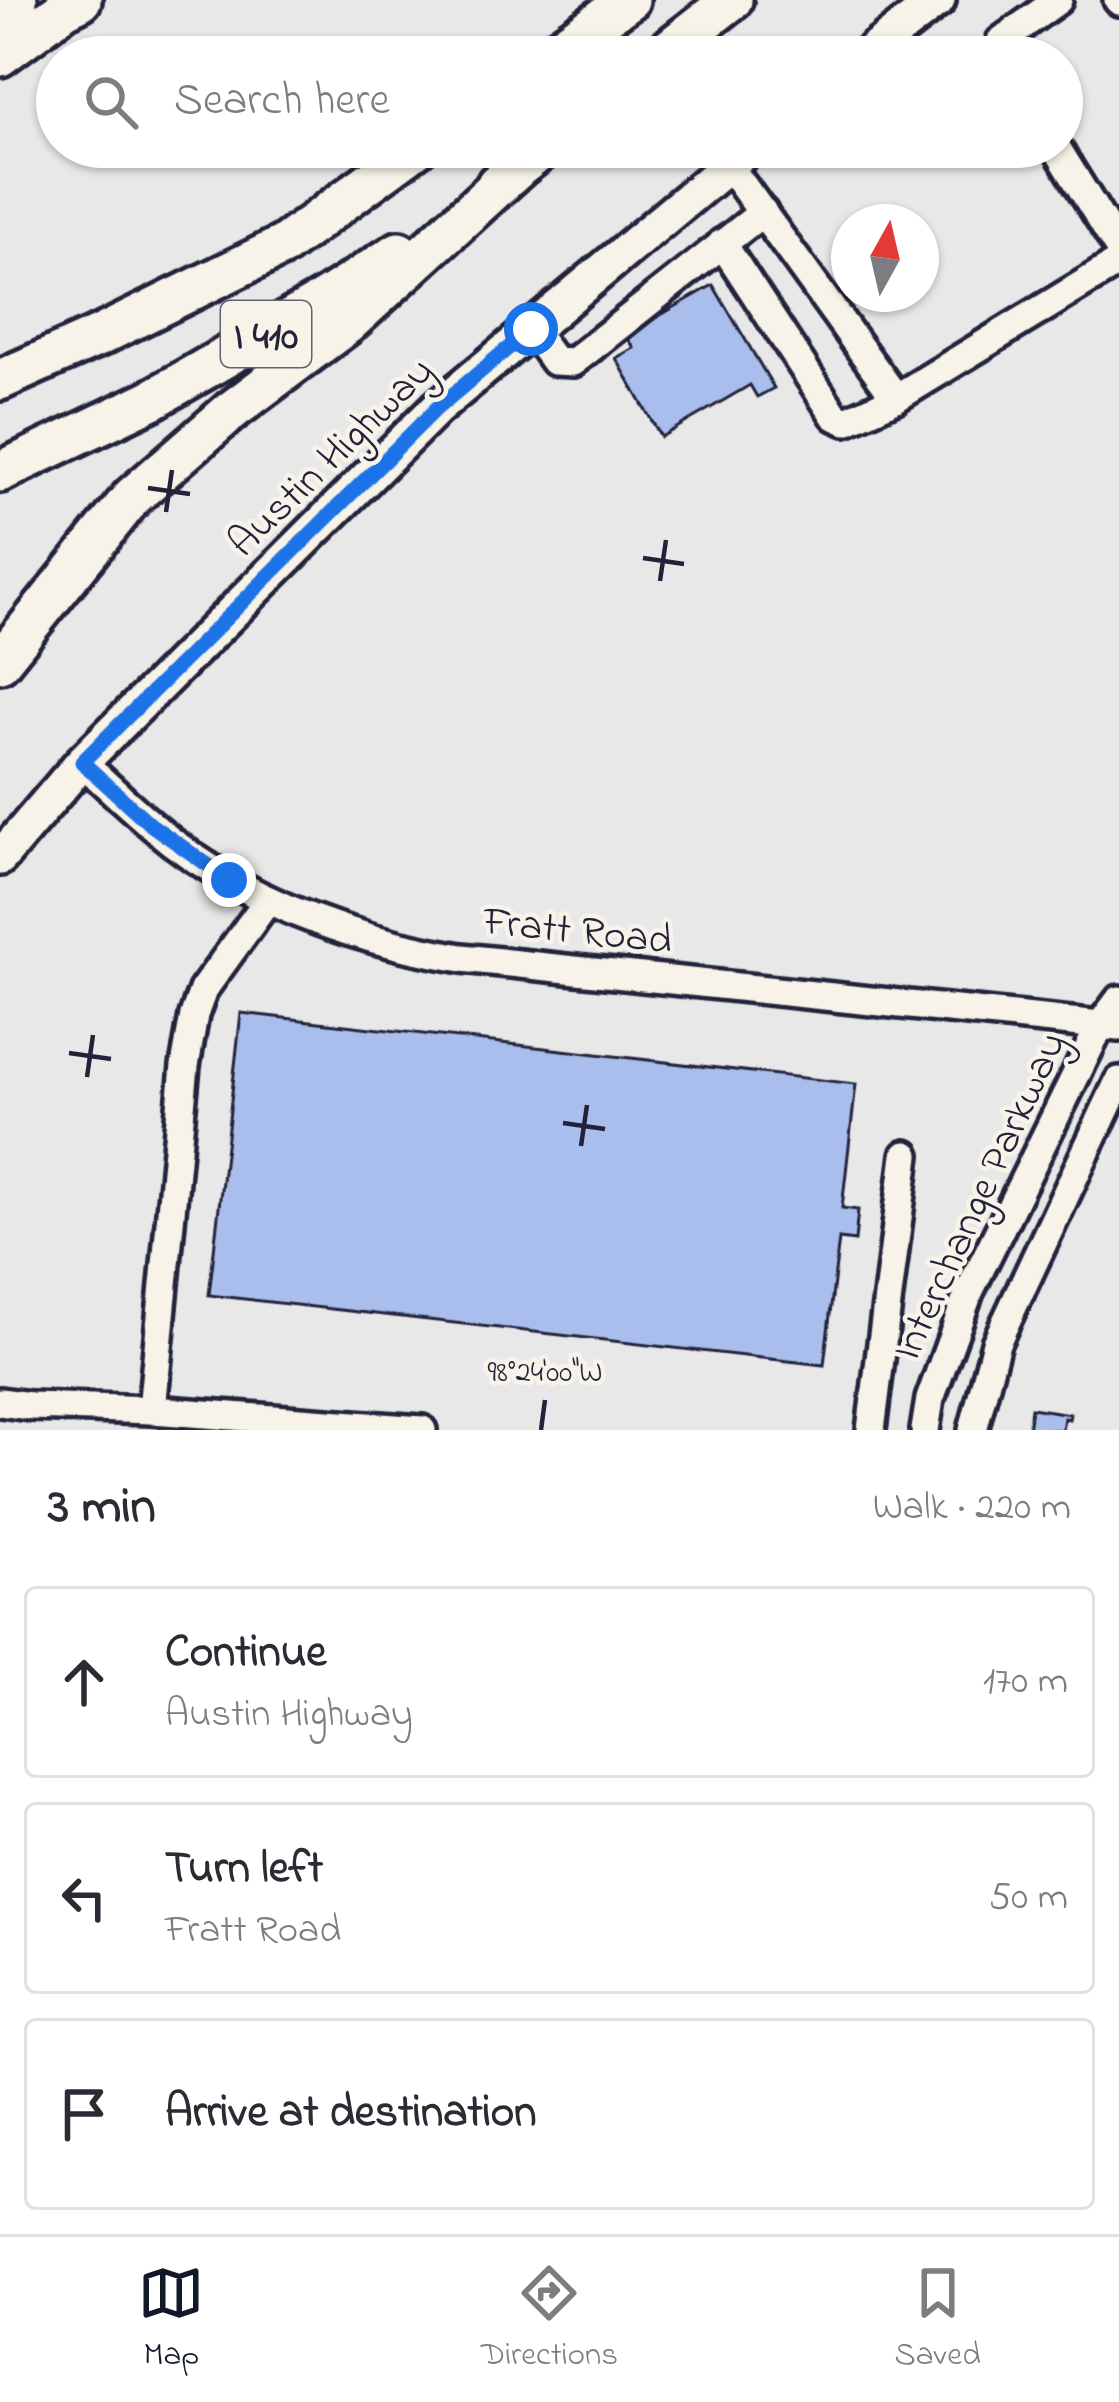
<!DOCTYPE html>
<html lang="en">
<head>
<meta charset="utf-8">
<style>
  :root { --surface:#fff; --page:#f7f7f7; --text:#2b2b33; --muted:#7c7c81; --line:#e1e1e2; --accent:#111827 }
  body { margin:0; font-family:"Indie Flower",sans-serif; background:var(--page); color:var(--text) }
  .compass { position:absolute; left:831px; top:204px; width:108px; height:108px; border-radius:50%; background:var(--surface); box-shadow:0 3px 9px #0004; rotate:8deg }
  .stop { position:absolute; width:36px; height:36px; margin:-27px; border:9px solid #1a73e8; border-radius:50%; background:#fff }
  .stop.end { background:#1a73e8; border-color:#fff; box-shadow:0 3px 12px #0008 }
  .list { margin:0; padding:0; list-style:none }
  h2 { display:flex; justify-content:space-between; align-items:center; height:156px; margin:0; padding:0 48px; font-size:51px }
  h2 small { font-size:39px; font-weight:400; color:var(--muted) }
  .list li { display:grid; grid-template-columns:78px 1fr auto; gap:36px; align-items:center; box-sizing:border-box; height:192px; margin:0 24px 24px; padding:0 24px; border:3px solid var(--line); border-radius:12px }
  .list b { display:block; font-size:45px; white-space:nowrap }
  .list p { margin:0; font-size:39px; white-space:nowrap; color:var(--muted) }
  .list em { font-size:39px; font-style:normal; color:var(--muted) }
  .icon { flex:none; width:66px; height:66px; fill:none; stroke:currentColor; stroke-width:2; stroke-linecap:round; stroke-linejoin:round }
  .map { position:relative; flex:none; width:1119px; height:1430px; overflow:hidden }
  .search { position:absolute; background:var(--surface); box-shadow:0 3px 9px #0004; left:36px; right:36px; top:36px; height:132px; display:flex; align-items:center; gap:30px; box-sizing:border-box; padding:0 42px; border-radius:66px; color:var(--muted); font-size:45px }
  .sheet { height:804px; background:var(--surface) }
  nav { display:flex; justify-content:space-around; align-items:center; box-sizing:border-box; height:168px; border-top:3px solid var(--line); background:var(--surface); font-size:33px; color:var(--muted) }
  nav a { display:grid; justify-items:center; gap:6px }
  nav .on { color:var(--accent) }
  .map>svg:first-child { display:block }
</style>
</head>
<body>
<div class="map">
<svg width="1119" height="1430" viewBox="0 0 1119 1430">
  <rect width="100%" height="100%" fill="#e8e8e9"/>
  <filter id="ink" filterUnits="userSpaceOnUse"><feTurbulence type="fractalNoise" baseFrequency=".00833" numOctaves="2"/><feDisplacementMap in="SourceGraphic" scale="24" xChannelSelector="R" yChannelSelector="G"/><feConvolveMatrix kernelMatrix="1 2 1 2 8 2 1 2 1" color-interpolation-filters="sRGB"/></filter>
  <g filter="url(#ink)">
    <g fill="#aabeed" stroke="#22223b" stroke-width="3">
      <path d="M713 285 774 388 757 397 750 385 661 437 616 358 634 348 626 335Z"/>
      <path d="M241 1013 856 1084 842 1208 858 1210 855 1241 839 1239 824 1365 209 1295Z"/>
      <path d="M1031 1408 1070 1414 1069 1419 1064 1418 1062 1430H1028Z"/>
    </g>
    <g fill="none" stroke-linecap="round" stroke-linejoin="round">
      <defs>
        <g id="minor">
          <path d="M1118 0 1119 1"/>
          <path d="M1001 57V41L1058 0"/>
          <path d="M1056 147 1119 249"/>
          <path d="M728 165 896 398 1119 262"/>
          <path d="M722 243 835 416 846 421 896 398"/>
          <path d="M531 329 554 361 573 362 763 212"/>
          <path d="M82 762C111 789 140 817 172 842 258 907 357 941 462 958L1119 1027"/>
          <path d="M0 1402 30 1406 152 1410 422 1430"/>
          <path d="M152 1410 185 1066 194 1015 203 990 268 900"/>
          <path d="M871 1430 906 1155"/>
          <path d="M925 1430 930 1399 969 1292 1101 1024 1119 1000"/>
          <path d="M973 1430 996 1343 1119 1081"/>
        </g>
        <g id="major">
          <path d="M864 57 938 0"/>
          <path d="M0 858 82 762 437 408 750 147"/>
        </g>
        <g id="highway">
          <path d="M0 14 17 0"/>
          <path d="M0 56 65 8 81 0"/>
          <path d="M547 57 629 0"/>
          <path d="M659 57 732 0"/>
          <path d="M497 184 545 147"/>
          <path d="M0 380 101 335 284 245 417 147"/>
          <path d="M0 472 153 399 324 300 399 252"/>
          <path d="M0 662 132 497 231 411 346 325 517 169"/>
        </g>
      </defs>
      <use href="#minor" stroke="#22223b" stroke-width="36"/>
      <use href="#major" stroke="#22223b" stroke-width="42"/>
      <use href="#highway" stroke="#22223b" stroke-width="48"/>
      <use href="#minor" stroke="#f7f3e8" stroke-width="27"/>
      <use href="#major" stroke="#f7f3e8" stroke-width="33"/>
      <use href="#highway" stroke="#f7f3e8" stroke-width="39"/>
    </g>
  </g>
  <g fill="none" stroke-linecap="round" stroke-linejoin="round" filter="url(#ink)">
    <path stroke="#1a73e8" stroke-width="15" d="M229 880 150 824 82 762 437 408 531 329"/>
  </g>
  <path fill="none" stroke="#22223b" stroke-width="4.5" d="M148 488 190 494M166 512 172 470M643 558 684 564M660 581 666 540M69 1053 111 1059M87 1077 93 1035M563 1123 605 1129M581 1146 587 1105M541 1430 545 1400"/>
  <g text-anchor="middle" stroke-width="9" stroke-linejoin="round" paint-order="stroke">
    <rect fill="#f7f3e8" stroke="#62616f" stroke-width="3" x="221" y="301" width="90" height="66" rx="9"/>
    <g font-size="39" font-weight="bold" fill="#22223b">
      <text x="266" y="348">I 410</text>
    </g>
    <g font-size="42" fill="#22223b" stroke="#f7f3e8">
      <text transform="translate(329 455) rotate(-44)" y="15">Austin Highway</text>
      <text transform="translate(578 928) rotate(6)" y="15">Fratt Road</text>
      <text transform="translate(977 1195) rotate(-65)" y="15">Interchange Parkway</text>
    </g>
  </g>
  <g font-size="30" text-anchor="middle" fill="#22223b" stroke="#f7f3e8" stroke-width="9" stroke-linejoin="round" paint-order="stroke">
    <text x="545" y="1381">98°24'00"W</text>
  </g>
</svg>
<svg class="compass" viewBox="-18 -18 36 36"><path d="M0-13l5 13h-10z" fill="#e53935"/><path d="M0 13l5-13h-10z" fill="#7c7c81"/></svg>
<div class="stop" style="left:531px;top:329px"></div>
<div class="stop end" style="left:229px;top:880px"></div>
<div class="search"><svg class="icon" aria-label="search" viewBox="0 0 24 24"><circle cx="10" cy="10" r="6"/><path d="M15 15l6 6"/></svg>Search here</div>
</div>
<section class="sheet">
<h2>3 min<small>Walk · 220 m</small></h2>
<ul class="list">
<li><svg class="icon" aria-label="ahead" viewBox="0 0 24 24"><path d="M12 20V5M6 11l6-6 6 6"/></svg><div><b>Continue</b><p>Austin Highway</p></div><em>170 m</em></li>
<li><svg class="icon" aria-label="left" viewBox="0 0 24 24"><path d="M17 20v-9H6M10 6l-5 5 5 5"/></svg><div><b>Turn left</b><p>Fratt Road</p></div><em>50 m</em></li>
<li><svg class="icon" aria-label="arrive" viewBox="0 0 24 24"><path d="M6 21V4h12l-3 4 3 4H6"/></svg><div><b>Arrive at destination</b></div></li>
</ul>
</section>
<nav>
<a class="on"><svg class="icon" aria-label="map" viewBox="0 0 24 24"><path d="M3 6l6-2 6 2 6-2v14l-6 2-6-2-6 2zM9 4v14M15 6v14"/></svg>Map</a>
<a><svg class="icon" aria-label="directions" viewBox="0 0 24 24"><path d="M12 3l9 9-9 9-9-9zM9 14v-3h6M13 9l2 2-2 2"/></svg>Directions</a>
<a><svg class="icon" aria-label="saved" viewBox="0 0 24 24"><path d="M7 4h10v16l-5-4-5 4z"/></svg>Saved</a>
</nav>
</body>
</html>
